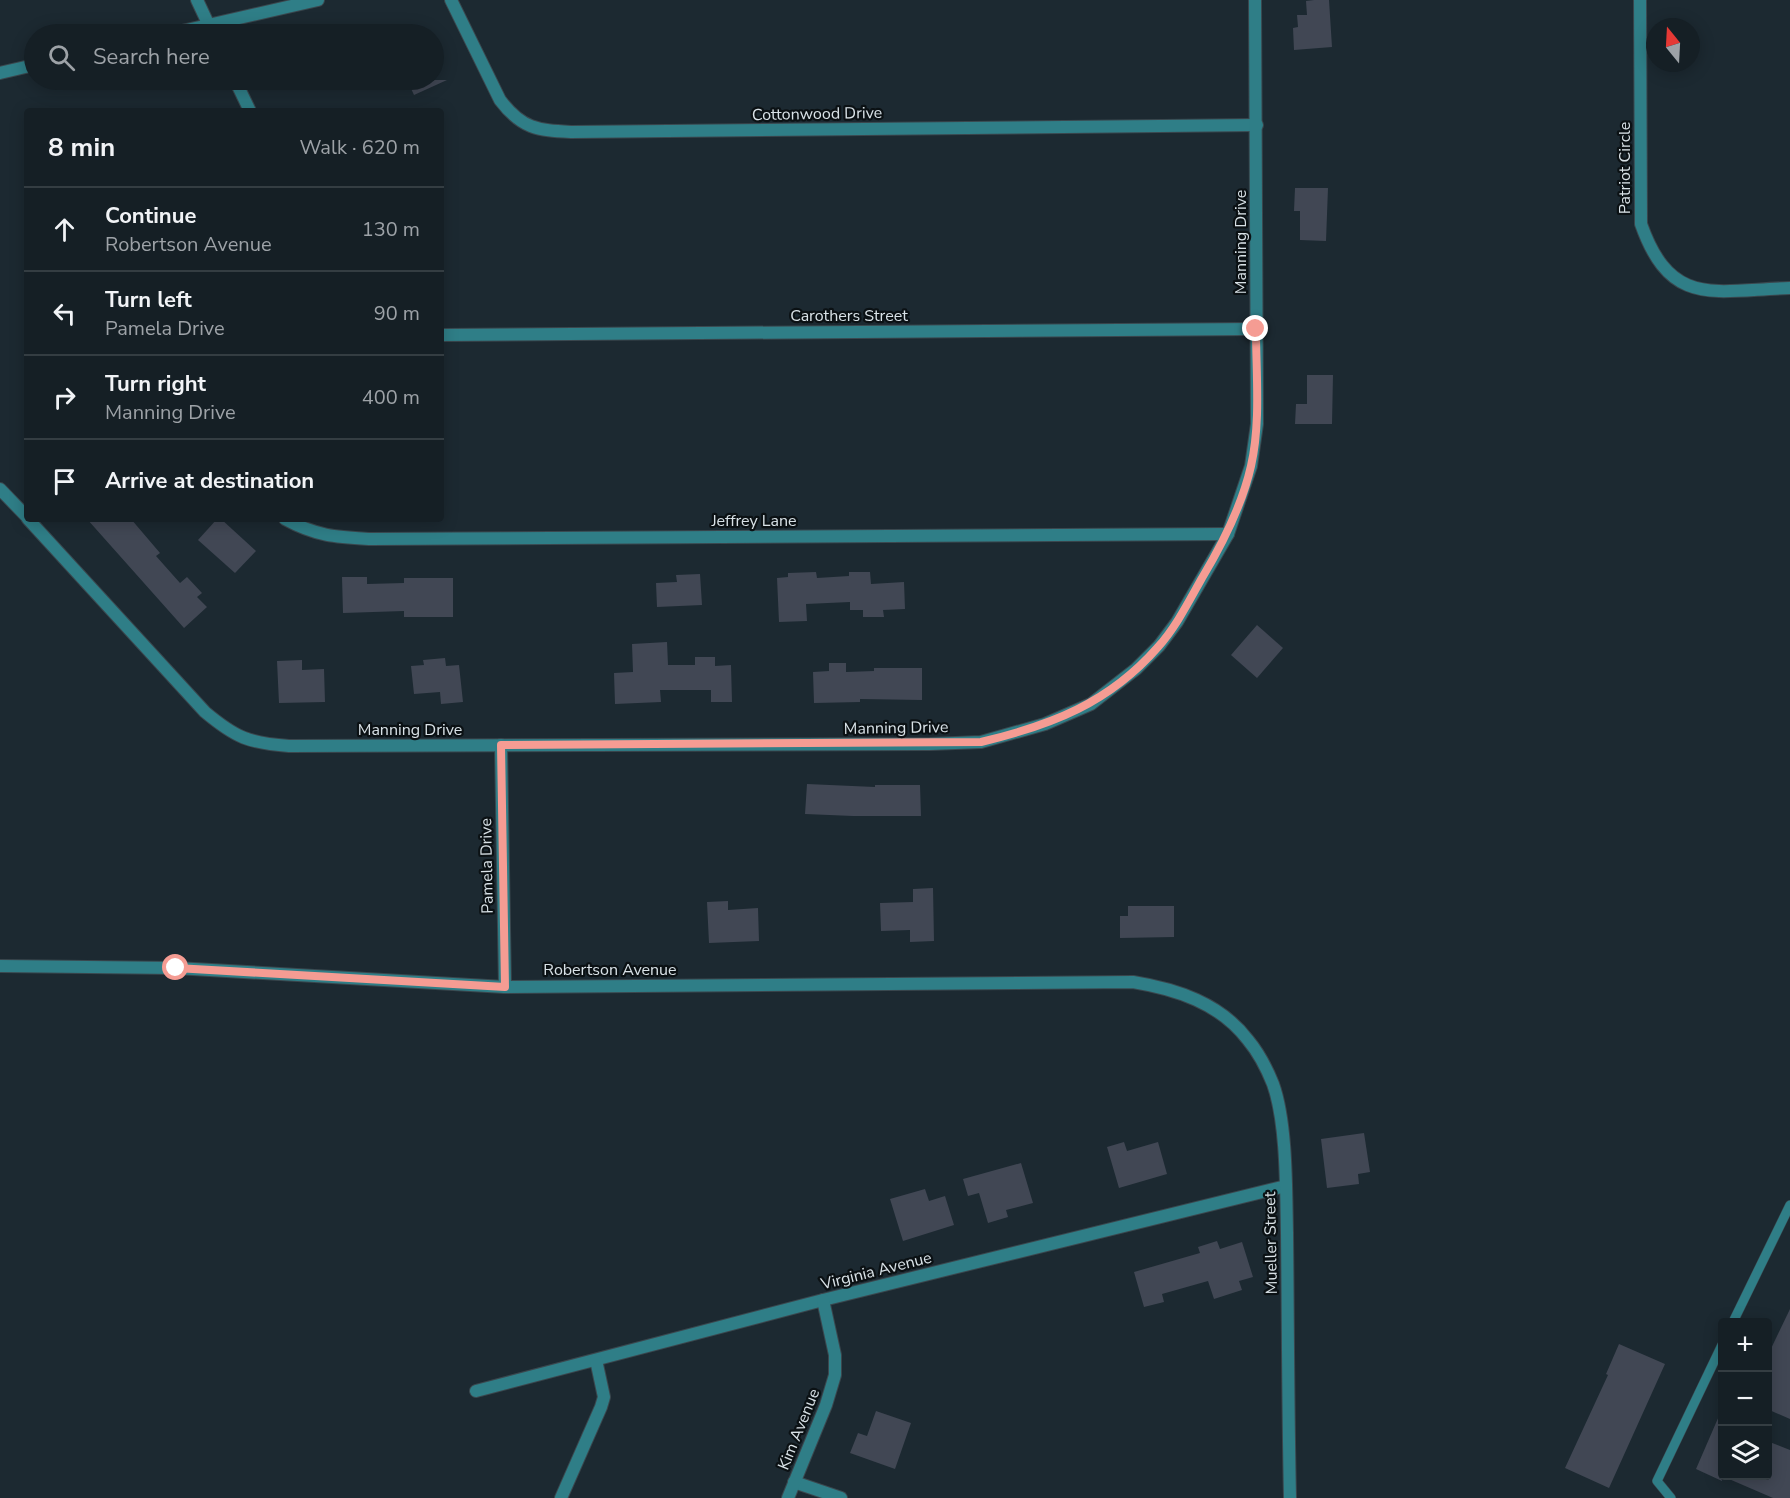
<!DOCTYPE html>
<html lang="en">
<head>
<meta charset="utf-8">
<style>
  :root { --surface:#151f25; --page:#222c32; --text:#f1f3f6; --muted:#9da2a7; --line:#343d42 }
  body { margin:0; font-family:"Nunito Sans",sans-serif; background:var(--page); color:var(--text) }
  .controls { position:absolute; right:18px; bottom:18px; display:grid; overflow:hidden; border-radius:6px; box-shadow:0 3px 15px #0003 }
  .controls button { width:54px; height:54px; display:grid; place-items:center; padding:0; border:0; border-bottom:2px solid var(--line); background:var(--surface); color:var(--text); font:30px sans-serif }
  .compass { position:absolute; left:1646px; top:18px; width:54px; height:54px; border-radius:50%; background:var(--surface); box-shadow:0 3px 15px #0003; rotate:342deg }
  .stop { position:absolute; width:18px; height:18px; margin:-14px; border:4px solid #f59c93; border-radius:50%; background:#fff }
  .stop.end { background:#f59c93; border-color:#fff; box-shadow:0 2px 6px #0008 }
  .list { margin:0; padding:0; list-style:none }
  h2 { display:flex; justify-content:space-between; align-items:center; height:78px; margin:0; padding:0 24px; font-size:26px }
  h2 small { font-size:20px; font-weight:400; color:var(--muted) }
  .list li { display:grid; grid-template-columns:39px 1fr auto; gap:18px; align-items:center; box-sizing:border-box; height:84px; padding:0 24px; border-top:2px solid var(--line) }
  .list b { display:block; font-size:22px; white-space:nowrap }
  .list p { margin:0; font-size:20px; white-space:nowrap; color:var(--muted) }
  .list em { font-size:20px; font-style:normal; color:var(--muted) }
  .icon { flex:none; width:33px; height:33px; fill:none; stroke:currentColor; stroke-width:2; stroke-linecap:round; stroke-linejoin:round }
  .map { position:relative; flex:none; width:1790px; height:1498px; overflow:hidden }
  .search { position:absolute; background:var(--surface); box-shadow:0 3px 15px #0003; left:24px; top:24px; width:420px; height:66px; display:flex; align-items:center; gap:15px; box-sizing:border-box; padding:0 21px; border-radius:33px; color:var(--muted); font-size:22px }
  .panel { position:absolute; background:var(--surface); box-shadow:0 3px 15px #0003; left:24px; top:108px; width:420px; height:414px; border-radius:6px }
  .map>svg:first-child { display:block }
</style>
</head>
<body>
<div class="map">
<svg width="1790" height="1498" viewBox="0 0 1790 1498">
  <rect width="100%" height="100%" fill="#1c2931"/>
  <g fill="#414754">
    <path d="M1314 0H1329L1332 47 1294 50 1293 28 1298 27 1297 15H1307L1306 1Z"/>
    <path d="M407 80H447L414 95Z"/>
    <path d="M1295 188H1328L1326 241 1300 240V211H1294Z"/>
    <path d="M1307 375H1333L1332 424H1295L1296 404H1307Z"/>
    <path d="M87 519H131L160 553 156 556 180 583 187 577 202 593 197 597 207 607 184 628Z"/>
    <path d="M217 519H221L256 551 235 573 198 540Z"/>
    <path d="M816 572 817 578 849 576V572H870L871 584 904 582 905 609 883 610 884 617H863V610H850V602L806 604 807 621 779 622 777 578 788 577V573Z"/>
    <path d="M700 574 702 605 657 607 656 583 677 582 676 575Z"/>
    <path d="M342 577H367V584L404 583V578H453V617H404V611L343 613Z"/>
    <path d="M1257 625 1283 648 1257 678 1231 655Z"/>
    <path d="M667 642 668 665H695V657H715V666L731 665 732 702H711V690H660L661 702 615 704 614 673 633 672 632 644Z"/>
    <path d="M445 658 446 666 459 665 463 702 441 704 440 692 414 694 411 666 424 665 423 660Z"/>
    <path d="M302 660V670L324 669 325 702 279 703 277 661Z"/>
    <path d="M829 663H846V672L874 671V668H922V700L860 699V702L814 703 813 672 829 671Z"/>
    <path d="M807 784 875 787V785H920L921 816H853L805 814Z"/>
    <path d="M933 888 934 941 910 942V930L881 931 880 903 913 902V889Z"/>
    <path d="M728 901V910L758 908 759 941 709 943 707 902Z"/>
    <path d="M1128 906H1174V937L1120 938V916H1128Z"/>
    <path d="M1364 1133 1370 1172 1358 1174 1359 1184 1327 1188 1321 1139Z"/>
    <path d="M1124 1142 1127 1151 1158 1142 1167 1174 1119 1188 1107 1147Z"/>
    <path d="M1021 1163 1033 1203 1006 1210 1008 1217 988 1223 979 1193 968 1196 963 1179Z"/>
    <path d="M925 1189 929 1201 945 1196 954 1225 903 1241 890 1199Z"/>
    <path d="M1217 1241 1220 1249 1242 1242 1253 1277 1239 1281 1242 1290 1214 1299 1208 1281 1162 1294 1164 1302 1144 1307 1134 1272 1200 1253 1198 1247Z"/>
    <path d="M1790 1309V1419L1767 1409V1357Z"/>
    <path d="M1619 1344 1665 1364 1609 1488 1565 1468 1608 1375 1606 1374Z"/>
    <path d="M1722 1409V1476H1767V1441L1790 1450V1498H1773L1722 1476V1481L1696 1469Z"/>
    <path d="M876 1411 911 1423 895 1469 850 1453 858 1433 867 1436Z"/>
  </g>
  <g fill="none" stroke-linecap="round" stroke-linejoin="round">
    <defs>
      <g id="service">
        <path d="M1733 1322 1790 1205"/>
        <path d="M1671 1498 1657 1481 1722 1345"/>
      </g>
      <g id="minor">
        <path d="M197 0 213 34"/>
        <path d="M451 0 500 100C522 129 537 130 571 132L1257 125"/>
        <path d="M1640 0 1641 224C1671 309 1715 290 1790 288"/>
        <path d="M169 34 318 0"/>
        <path d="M0 73 34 65"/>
        <path d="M235 80 250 111"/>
        <path d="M441 335 1256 329"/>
        <path d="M0 489 27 517"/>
        <path d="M28 519 205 712C236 738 249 743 289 746L930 744 981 742 1045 724 1091 704 1136 669 1159 646 1177 622 1228 534 1251 466 1257 424 1255 0"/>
        <path d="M285 519C316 536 336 537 370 539L1228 534"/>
        <path d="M501 745 505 987"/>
        <path d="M476 1391 823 1300 1286 1186"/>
        <path d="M794 1482 841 1498"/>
        <path d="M561 1498 601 1407 604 1397 596 1360"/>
        <path d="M788 1498 826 1405 835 1375V1355L823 1300"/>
      </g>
      <path id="tertiary" d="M0 966 176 968 505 987 1133 982C1176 989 1220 1003 1248 1040 1258 1052 1267 1069 1273 1084 1287 1123 1286 1190 1287 1233 1288 1321 1288 1410 1290 1498"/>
    </defs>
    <use href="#service" stroke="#3a474e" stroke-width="10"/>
    <use href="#minor" stroke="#3a474e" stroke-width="14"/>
    <use href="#tertiary" stroke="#3a474e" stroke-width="14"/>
    <use href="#service" stroke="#2f7e87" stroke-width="9"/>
    <use href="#minor" stroke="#2f7e87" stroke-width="12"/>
    <use href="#tertiary" stroke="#2f7e87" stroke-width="12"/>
  </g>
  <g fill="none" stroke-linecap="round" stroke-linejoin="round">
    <path stroke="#f59c93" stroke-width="8" d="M176 968 505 987 501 745 981 742C1052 725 1109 703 1158 647 1176 627 1189 601 1202 578 1223 543 1242 506 1251 466 1261 422 1256 374 1256 329"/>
  </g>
  <g text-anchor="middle" stroke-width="4.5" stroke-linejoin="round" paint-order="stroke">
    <g font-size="16" fill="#d9e2e7" stroke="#0b1114">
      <text transform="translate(817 113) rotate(-1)" y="6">Cottonwood Drive</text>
      <text transform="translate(1624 168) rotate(-90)" y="6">Patriot Circle</text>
      <text transform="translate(1240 242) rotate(-90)" y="6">Manning Drive</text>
      <text x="849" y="321">Carothers Street</text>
      <text x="754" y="526">Jeffrey Lane</text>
      <text transform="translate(896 727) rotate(-1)" y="6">Manning Drive</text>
      <text x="410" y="735">Manning Drive</text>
      <text transform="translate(486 866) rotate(-91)" y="6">Pamela Drive</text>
      <text x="610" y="975">Robertson Avenue</text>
      <text transform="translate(1270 1243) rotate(-91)" y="6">Mueller Street</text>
      <text transform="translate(876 1270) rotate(-14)" y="6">Virginia Avenue</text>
      <text transform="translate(798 1429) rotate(-68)" y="6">Kim Avenue</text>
    </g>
  </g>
</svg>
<div class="controls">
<button>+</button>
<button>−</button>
<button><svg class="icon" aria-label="layers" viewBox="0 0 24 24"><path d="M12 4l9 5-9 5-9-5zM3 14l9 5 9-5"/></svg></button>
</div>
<svg class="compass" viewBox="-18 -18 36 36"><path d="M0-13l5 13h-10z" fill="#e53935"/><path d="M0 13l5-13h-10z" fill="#9da2a7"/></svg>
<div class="stop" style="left:176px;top:968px"></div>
<div class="stop end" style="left:1256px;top:329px"></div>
<div class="search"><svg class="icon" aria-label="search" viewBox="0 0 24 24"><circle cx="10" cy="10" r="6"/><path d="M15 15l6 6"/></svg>Search here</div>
<section class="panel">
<h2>8 min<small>Walk · 620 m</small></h2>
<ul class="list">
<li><svg class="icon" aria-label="ahead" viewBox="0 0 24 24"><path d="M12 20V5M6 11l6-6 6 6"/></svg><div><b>Continue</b><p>Robertson Avenue</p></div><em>130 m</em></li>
<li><svg class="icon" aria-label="left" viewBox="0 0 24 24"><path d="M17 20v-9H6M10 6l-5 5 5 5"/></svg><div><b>Turn left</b><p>Pamela Drive</p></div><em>90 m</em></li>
<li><svg class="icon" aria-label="right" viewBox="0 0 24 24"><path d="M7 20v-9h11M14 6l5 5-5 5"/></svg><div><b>Turn right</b><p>Manning Drive</p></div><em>400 m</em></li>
<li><svg class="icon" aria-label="arrive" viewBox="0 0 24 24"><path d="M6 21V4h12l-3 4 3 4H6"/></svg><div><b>Arrive at destination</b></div></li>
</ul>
</section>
</div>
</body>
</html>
